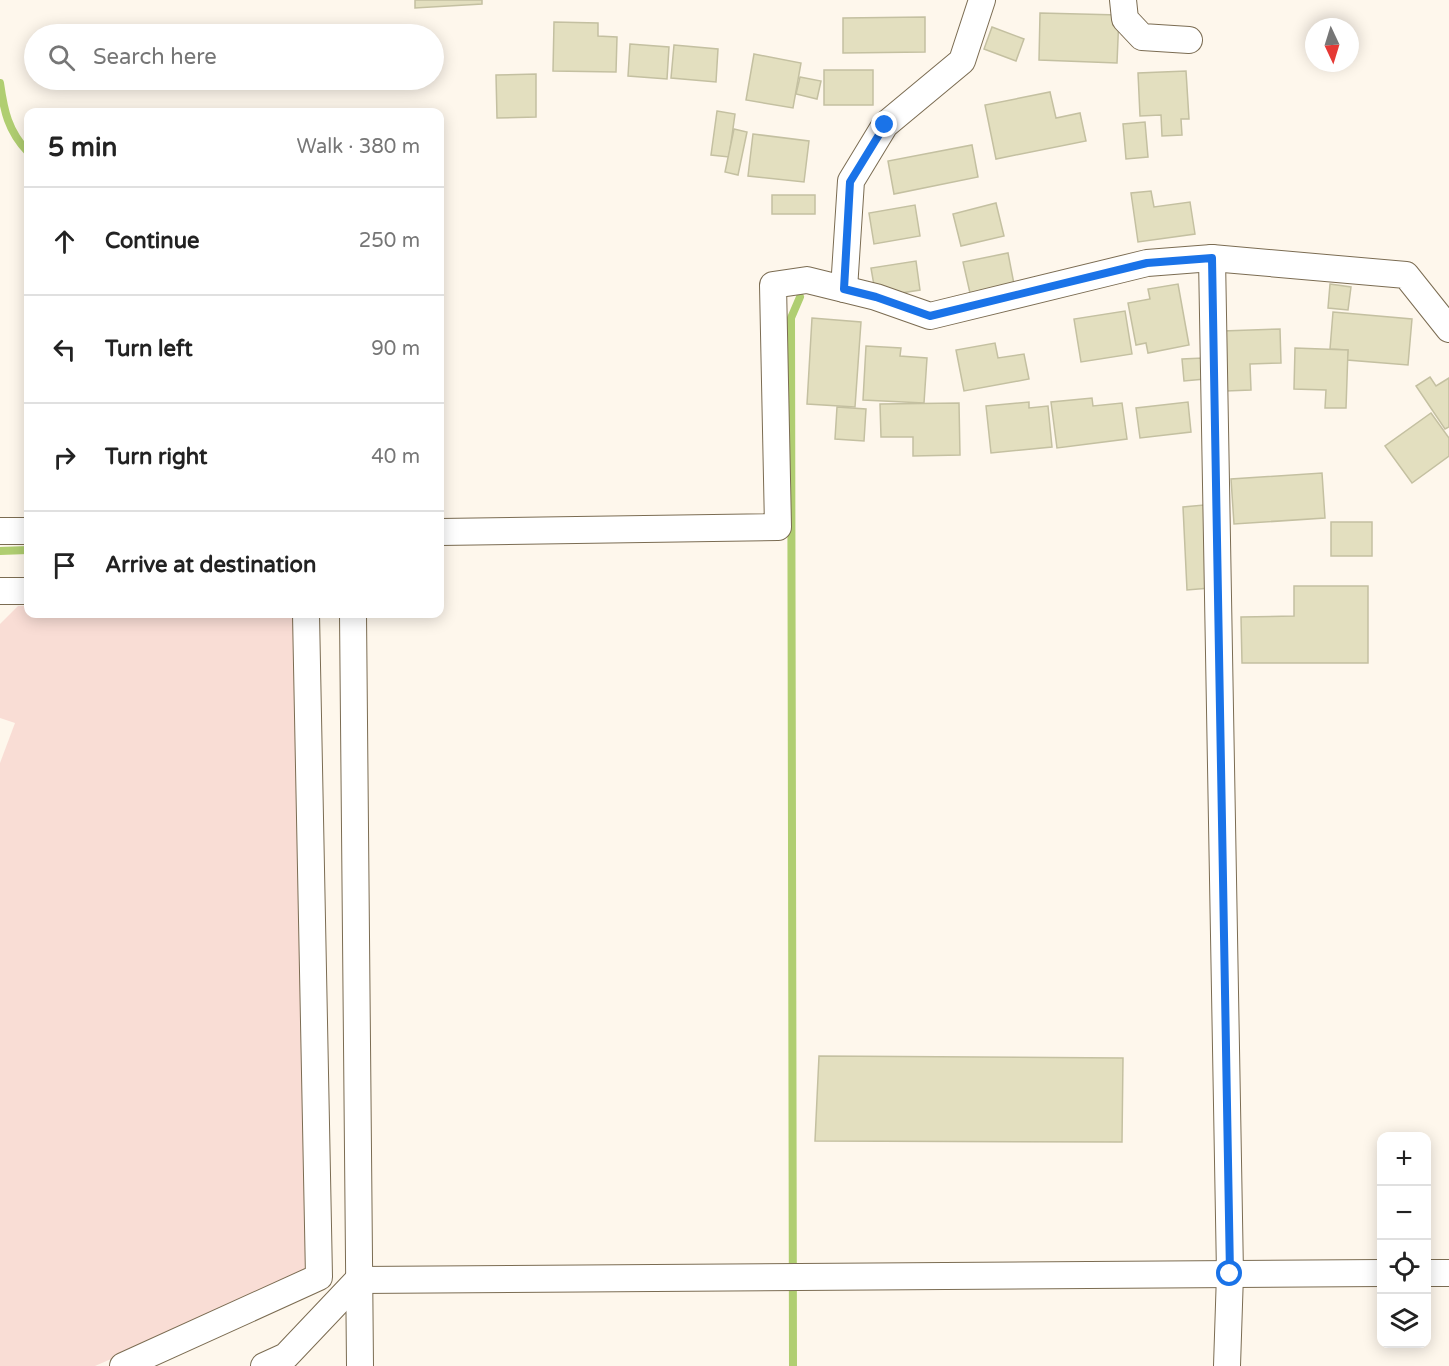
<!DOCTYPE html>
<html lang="en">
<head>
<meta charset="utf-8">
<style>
  :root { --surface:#fff; --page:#f2f2f2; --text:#222; --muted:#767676; --line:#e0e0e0 }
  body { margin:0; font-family:"Varela Round",sans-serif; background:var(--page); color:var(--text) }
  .controls { position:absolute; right:18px; bottom:18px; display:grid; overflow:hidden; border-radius:12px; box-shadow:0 3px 15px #0003 }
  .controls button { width:54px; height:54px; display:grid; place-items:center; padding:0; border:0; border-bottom:2px solid var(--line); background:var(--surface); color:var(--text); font:30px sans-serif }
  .compass { position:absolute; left:1305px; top:18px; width:54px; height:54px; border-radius:50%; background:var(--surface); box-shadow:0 3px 15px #0003; rotate:176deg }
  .stop { position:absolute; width:18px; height:18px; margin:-14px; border:4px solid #1a73e8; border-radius:50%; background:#fff }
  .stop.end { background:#1a73e8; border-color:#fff; box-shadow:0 2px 6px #0008 }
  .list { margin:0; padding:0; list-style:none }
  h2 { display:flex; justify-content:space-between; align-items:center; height:78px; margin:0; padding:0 24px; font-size:26px }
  h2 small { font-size:20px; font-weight:400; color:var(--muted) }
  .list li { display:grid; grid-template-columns:39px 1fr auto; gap:18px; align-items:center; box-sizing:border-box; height:108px; padding:0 24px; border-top:2px solid var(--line) }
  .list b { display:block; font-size:22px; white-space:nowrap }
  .list em { font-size:20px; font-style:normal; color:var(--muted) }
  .icon { flex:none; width:33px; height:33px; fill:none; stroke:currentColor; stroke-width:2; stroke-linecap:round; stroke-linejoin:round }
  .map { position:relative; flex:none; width:1449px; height:1366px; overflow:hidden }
  .search { position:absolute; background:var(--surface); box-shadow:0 3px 15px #0003; left:24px; top:24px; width:420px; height:66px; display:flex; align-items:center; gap:15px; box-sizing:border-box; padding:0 21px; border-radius:33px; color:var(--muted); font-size:22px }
  .panel { position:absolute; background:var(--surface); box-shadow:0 3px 15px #0003; left:24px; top:108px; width:420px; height:510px; border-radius:12px }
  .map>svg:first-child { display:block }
</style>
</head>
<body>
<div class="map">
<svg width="1449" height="1366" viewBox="0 0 1449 1366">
  <rect width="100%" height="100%" fill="#fef7ec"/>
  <path fill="#f9ddd5" d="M18 606H28V614H298L310 1273 95 1366H0V763L15 723 0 718V624Z"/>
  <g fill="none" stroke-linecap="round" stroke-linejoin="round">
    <g stroke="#b0ce71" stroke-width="8">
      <path d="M0 83C4 111 8 131 28 152"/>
      <path d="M0 551 28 550"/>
      <path d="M793 1366 791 318 800 297"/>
    </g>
  </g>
  <g fill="#e3dfbf" stroke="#c4c0a1" stroke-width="1.5">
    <path d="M415 0H482V4L415 8Z"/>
    <path d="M1040 13 1119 15 1117 63 1039 60Z"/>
    <path d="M925 17V52L843 53V18Z"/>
    <path d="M554 22 598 23V36L617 37 616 72 553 71Z"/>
    <path d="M992 27 1024 39 1016 61 984 49Z"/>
    <path d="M630 44 669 47 667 79 628 76Z"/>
    <path d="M674 45 718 49 716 82 671 78Z"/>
    <path d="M754 54 801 63 793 108 746 100Z"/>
    <rect x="824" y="70" width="49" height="35"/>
    <path d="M1186 71 1189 119H1181L1182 135 1162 136 1161 115 1140 116 1138 73Z"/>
    <path d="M536 74V117L497 118 496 75Z"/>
    <path d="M800 77 821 81 817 99 796 94Z"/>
    <path d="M1050 92 1056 118 1080 113 1086 141 996 159 985 105Z"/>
    <path d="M717 111 735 114 729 157 711 155Z"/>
    <path d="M1145 122 1148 157 1126 159 1123 124Z"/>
    <path d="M734 129 747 132 738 175 725 172Z"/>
    <path d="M753 134 809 141 804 182 748 176Z"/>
    <path d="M972 145 978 177 894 194 888 161Z"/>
    <path d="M1151 191 1154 207 1190 202 1195 234 1138 242 1131 193Z"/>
    <rect x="772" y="195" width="43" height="19"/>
    <path d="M996 203 1004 236 961 246 953 214Z"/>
    <path d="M915 205 920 236 874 244 869 213Z"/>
    <path d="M1008 253 1014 284 970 293 963 262Z"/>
    <path d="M916 261 920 290 876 297 871 268Z"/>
    <path d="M1178 284 1189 345 1148 353 1146 343 1136 345 1128 303 1150 299 1148 289Z"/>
    <path d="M1330 284 1351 287 1348 310 1328 308Z"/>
    <path d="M1125 311 1132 354 1081 362 1074 319Z"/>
    <path d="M1333 312 1412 319 1408 365 1347 360 1348 350 1330 349Z"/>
    <path d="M812 318 861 322 855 407 807 404Z"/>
    <path d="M1280 329 1281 363 1250 364 1251 390 1226 391 1223 331Z"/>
    <path d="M995 343 998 358 1024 354 1029 379 964 391 956 350Z"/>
    <path d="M866 346 901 348 900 356 927 358 924 403 863 400Z"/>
    <path d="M1295 348 1348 350 1346 408H1325L1326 390 1294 389Z"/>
    <path d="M1203 358 1205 379 1184 381 1182 359Z"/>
    <path d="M1430 377 1436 386 1449 378V427L1445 429 1416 386Z"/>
    <path d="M1092 398 1093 406 1122 403 1127 439 1057 448 1051 402Z"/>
    <path d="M1029 402V408L1048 406 1052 447 991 453 986 406Z"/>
    <path d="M1188 402 1191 432 1140 438 1136 408Z"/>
    <path d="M959 403 960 455 913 456V437H881L880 404Z"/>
    <path d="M837 407 866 409 864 441 835 439Z"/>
    <path d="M1431 413 1449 438V456L1412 483 1385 446Z"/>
    <path d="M1322 473 1325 518 1234 524 1231 479Z"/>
    <path d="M1204 505 1210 588 1187 590 1183 507Z"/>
    <rect x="1331" y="522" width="41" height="34"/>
    <path d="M1294 586H1368V663H1242L1241 617 1294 616Z"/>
    <path d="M819 1056 1123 1058 1122 1142 815 1141Z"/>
  </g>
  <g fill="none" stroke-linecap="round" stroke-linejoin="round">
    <defs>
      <g id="minor">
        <path d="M1123 0 1125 19 1142 37 1189 40"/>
        <path d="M1212 258 1230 1274 1227 1366"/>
        <path d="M844 289 851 181 885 125 962 61 982 0"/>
        <path d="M0 531H28"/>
        <path d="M440 532 778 527 773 285 807 280 876 297 930 316 1147 263 1212 258 1406 275 1449 329"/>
        <path d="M0 591H28"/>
        <path d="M353 614 360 1366"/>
        <path d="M1426 1273H1449"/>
        <path d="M123 1366 319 1277 306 614"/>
        <path d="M264 1366 286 1356 358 1280 1382 1273"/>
      </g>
    </defs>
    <use href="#minor" stroke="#7b6c52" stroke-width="28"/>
    <use href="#minor" stroke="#fff" stroke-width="26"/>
  </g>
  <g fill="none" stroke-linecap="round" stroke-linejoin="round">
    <path stroke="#1a73e8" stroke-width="8" d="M885 125 850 182 844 289 876 297 930 316 1147 263 1212 258 1230 1274"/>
  </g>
</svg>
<div class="controls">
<button>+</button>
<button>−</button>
<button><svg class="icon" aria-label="locate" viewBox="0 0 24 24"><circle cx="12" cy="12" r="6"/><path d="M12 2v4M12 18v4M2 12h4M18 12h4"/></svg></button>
<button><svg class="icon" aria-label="layers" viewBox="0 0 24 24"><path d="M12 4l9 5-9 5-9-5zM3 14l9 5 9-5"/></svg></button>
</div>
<svg class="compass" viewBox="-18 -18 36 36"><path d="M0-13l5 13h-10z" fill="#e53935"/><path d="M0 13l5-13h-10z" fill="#767676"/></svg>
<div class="stop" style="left:1230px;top:1274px"></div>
<div class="stop end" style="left:885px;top:125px"></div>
<div class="search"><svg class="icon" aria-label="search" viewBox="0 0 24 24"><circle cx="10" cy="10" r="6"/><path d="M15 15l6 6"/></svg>Search here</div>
<section class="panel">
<h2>5 min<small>Walk · 380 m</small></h2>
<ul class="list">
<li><svg class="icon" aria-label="ahead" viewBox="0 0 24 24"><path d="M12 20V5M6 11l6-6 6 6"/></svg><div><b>Continue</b></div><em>250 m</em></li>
<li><svg class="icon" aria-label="left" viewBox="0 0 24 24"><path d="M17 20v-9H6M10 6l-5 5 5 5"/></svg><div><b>Turn left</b></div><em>90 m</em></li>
<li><svg class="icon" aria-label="right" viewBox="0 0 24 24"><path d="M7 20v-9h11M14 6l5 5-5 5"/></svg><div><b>Turn right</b></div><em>40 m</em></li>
<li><svg class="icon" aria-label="arrive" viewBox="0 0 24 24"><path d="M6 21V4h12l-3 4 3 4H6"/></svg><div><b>Arrive at destination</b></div></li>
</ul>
</section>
</div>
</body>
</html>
